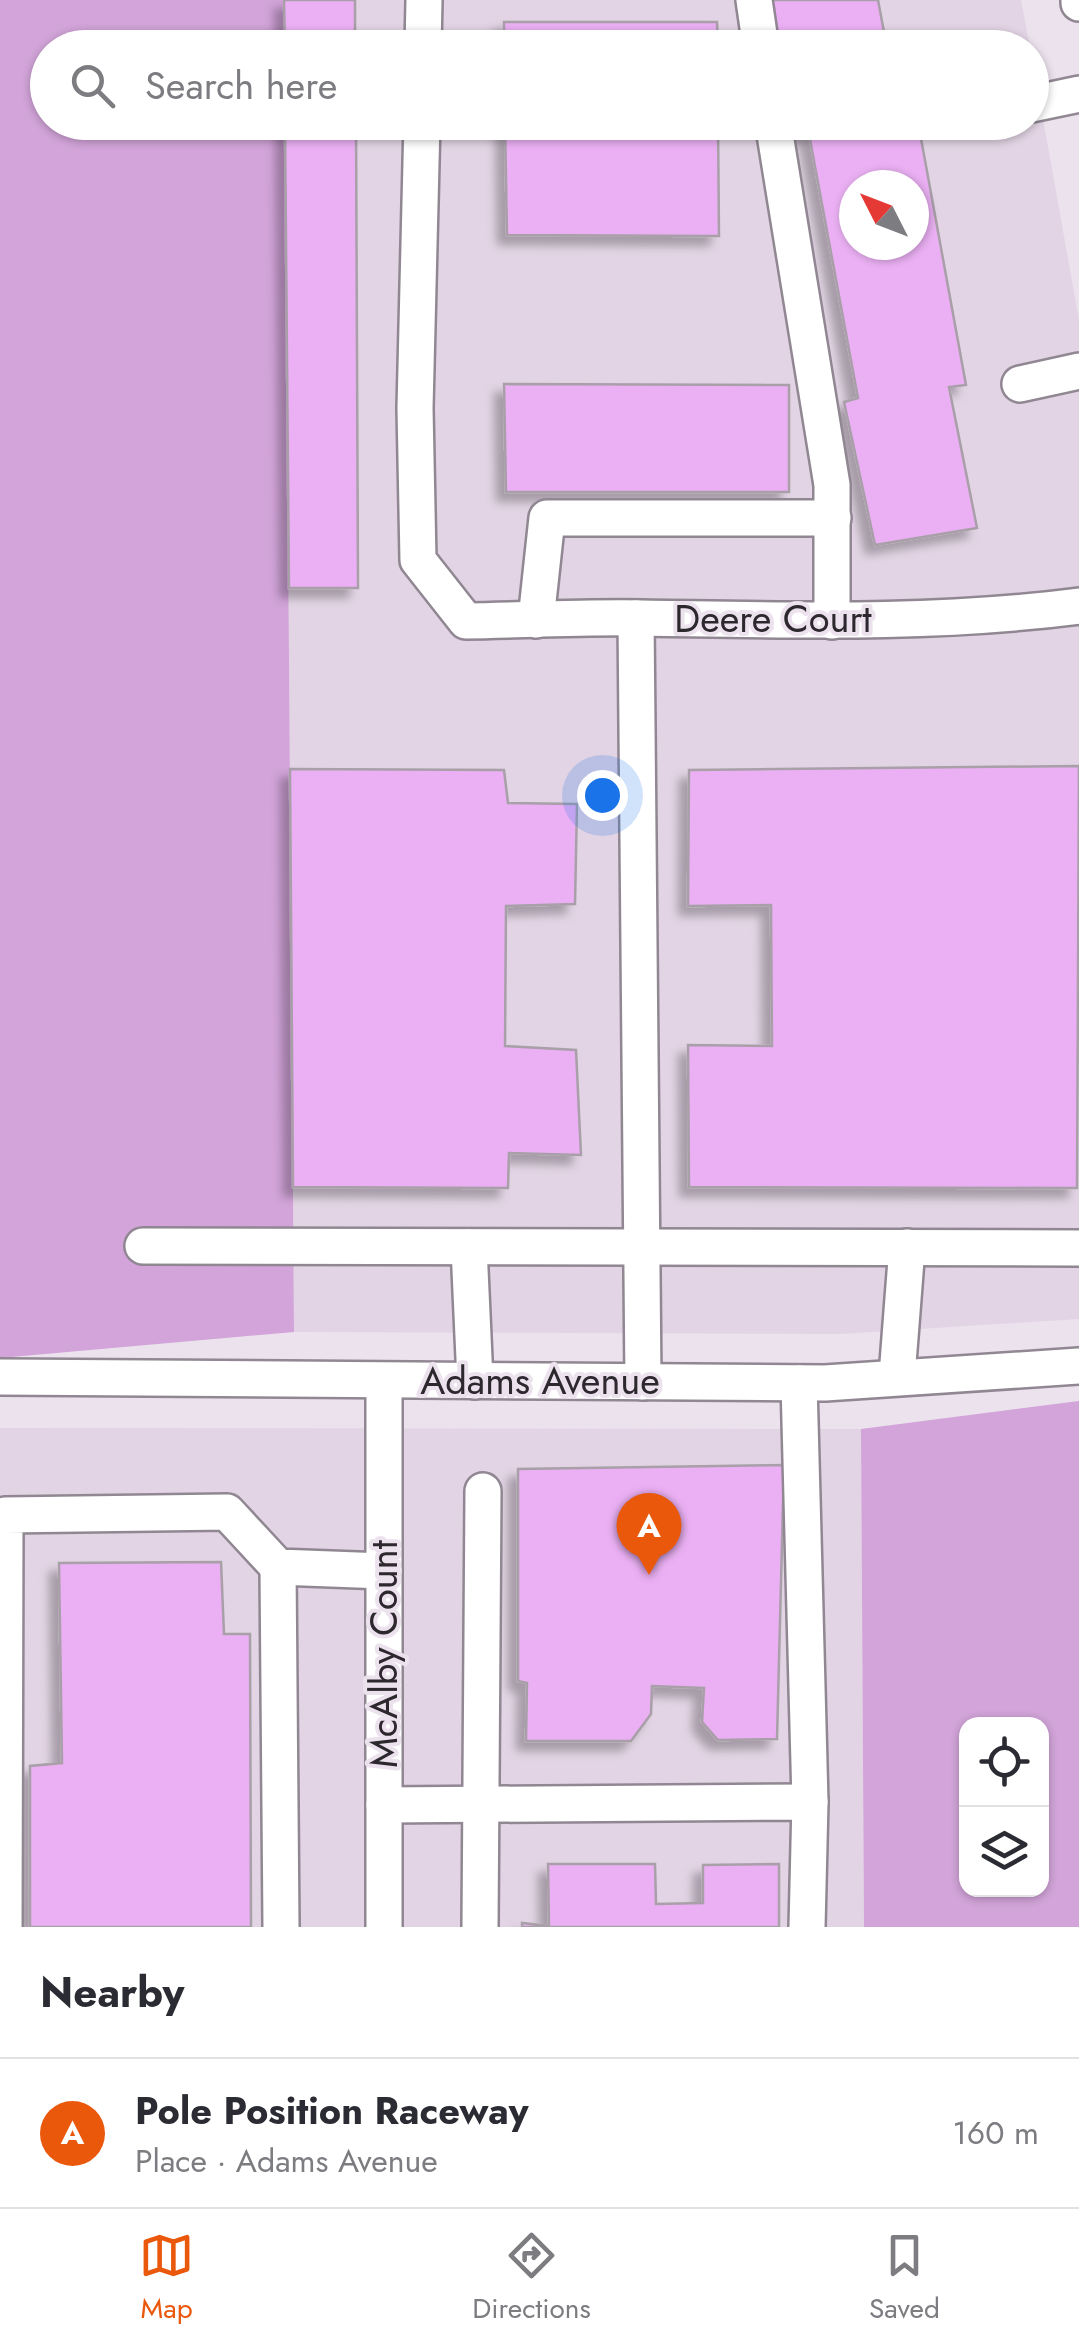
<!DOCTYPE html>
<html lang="en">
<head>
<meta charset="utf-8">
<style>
  :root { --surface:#fff; --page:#f7f7f7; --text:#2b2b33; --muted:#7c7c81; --line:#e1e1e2; --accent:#ea580c }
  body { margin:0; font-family:Jost,sans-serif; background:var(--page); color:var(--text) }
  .controls { position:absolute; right:30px; bottom:30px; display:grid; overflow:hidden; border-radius:20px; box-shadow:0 2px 8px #0004 }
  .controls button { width:90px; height:90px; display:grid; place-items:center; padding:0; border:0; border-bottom:2px solid var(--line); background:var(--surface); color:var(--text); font:50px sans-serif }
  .compass { position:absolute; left:839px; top:170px; width:90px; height:90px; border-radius:50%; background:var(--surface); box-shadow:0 2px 8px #0004; rotate:312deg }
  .you { position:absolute; left:602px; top:795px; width:35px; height:35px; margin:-25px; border:8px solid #fff; border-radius:50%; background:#1a73e8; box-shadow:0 0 0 15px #1a73e833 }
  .badge { display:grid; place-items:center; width:65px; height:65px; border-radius:50%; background:var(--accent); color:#fff; font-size:32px; font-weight:700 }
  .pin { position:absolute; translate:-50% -82px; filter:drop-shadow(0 2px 5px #0008) }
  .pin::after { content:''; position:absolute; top:52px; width:35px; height:30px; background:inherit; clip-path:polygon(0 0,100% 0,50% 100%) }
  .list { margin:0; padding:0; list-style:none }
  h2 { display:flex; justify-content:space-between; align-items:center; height:130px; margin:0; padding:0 40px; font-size:42px }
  h2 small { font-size:32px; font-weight:400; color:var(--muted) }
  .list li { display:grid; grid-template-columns:65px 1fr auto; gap:30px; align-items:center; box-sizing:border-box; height:150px; padding:0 40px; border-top:2px solid var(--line) }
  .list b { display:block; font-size:38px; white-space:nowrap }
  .list p { margin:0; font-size:32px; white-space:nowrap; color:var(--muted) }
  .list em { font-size:32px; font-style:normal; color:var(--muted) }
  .icon { flex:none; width:55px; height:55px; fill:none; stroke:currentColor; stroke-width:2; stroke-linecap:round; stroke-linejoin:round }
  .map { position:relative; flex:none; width:1079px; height:1927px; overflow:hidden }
  .search { position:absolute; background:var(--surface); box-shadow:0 2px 8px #0004; left:30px; right:30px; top:30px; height:110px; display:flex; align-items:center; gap:25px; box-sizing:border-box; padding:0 35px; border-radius:55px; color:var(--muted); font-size:38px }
  .sheet { height:280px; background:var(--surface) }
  nav { display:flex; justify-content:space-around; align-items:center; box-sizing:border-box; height:140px; border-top:2px solid var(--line); background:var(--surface); font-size:28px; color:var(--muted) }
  nav a { display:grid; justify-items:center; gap:5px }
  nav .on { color:var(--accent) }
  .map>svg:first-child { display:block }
</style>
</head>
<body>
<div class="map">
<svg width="1079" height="1927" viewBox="0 0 1079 1927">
  <defs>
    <filter id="shadow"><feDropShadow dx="-9" dy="9" stdDeviation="5" flood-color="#0004"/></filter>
  </defs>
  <rect width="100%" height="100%" fill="#ece2ee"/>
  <g fill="#e2d4e4" fill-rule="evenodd">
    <path d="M284 0H1021L1030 47H285Z"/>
    <path d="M1032 57 1079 320V1319L841 1334 294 1332 285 123 1032 122ZM854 185H914V245H854Z"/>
    <path d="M0 1428 861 1429 864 1927H0Z"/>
  </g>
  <g fill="#d2a4d9" fill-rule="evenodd">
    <path d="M0 0H284L285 47 48 48V122L285 123 294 1332 0 1358Z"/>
    <path d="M1079 1401V1927H864L861 1429ZM966 1724H1042V1890H966Z"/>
  </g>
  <g fill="#ebb0f4" stroke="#a89fa9" stroke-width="2.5" fill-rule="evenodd" filter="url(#shadow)">
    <path d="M284 0H355V48H285Z"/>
    <path d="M769 0H878L887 48H778Z"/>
    <path d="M504 22H717L718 48H504Z"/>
    <path d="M285 122H356L358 588H289Z"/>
    <path d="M505 122H718L719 236 507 235Z"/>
    <path d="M792 122H918L966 385 949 387 977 528 875 545 844 402 858 398 809 134H794ZM854 185H914V245H854Z"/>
    <path d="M504 384 789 385V492H506Z"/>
    <path d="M1079 766 1077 1188 689 1187 688 1045 772 1046 771 905 688 906 689 770Z"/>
    <path d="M290 769 504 770 508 803 577 804 575 904 506 906 505 1046 576 1050 581 1155 509 1153 508 1188 293 1187Z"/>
    <path d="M784 1465 777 1739 718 1740 702 1722 704 1688 652 1686 651 1714 631 1741H526L527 1683 518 1681V1469Z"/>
    <path d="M221 1562 224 1634H250L251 1927H30V1766L62 1763 59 1563Z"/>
    <path d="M548 1864H655L656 1904 703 1903V1865L779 1864V1927H522V1923L549 1926Z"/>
  </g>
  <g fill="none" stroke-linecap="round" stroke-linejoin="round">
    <defs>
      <g id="minor">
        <path d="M754 0 761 48"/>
        <path d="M1079 0V3"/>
        <path d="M423 48 424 0"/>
        <path d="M1032 104 1079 94"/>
        <path d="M422 122 415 408 418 560 466 621C525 620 584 617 642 618 789 620 933 625 1079 606"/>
        <path d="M773 122 832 485V621"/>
        <path d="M1020 384 1079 371"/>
        <path d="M636 618 643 1382"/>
        <path d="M536 620 547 518H833"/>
        <path d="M143 1246 1079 1248"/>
        <path d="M469 1247 475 1381"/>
        <path d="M897 1376 907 1247"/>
        <path d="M0 1377 825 1383 1079 1366"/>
        <path d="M799 1383 810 1802"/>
        <path d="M278 1567 281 1927"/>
        <path d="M384 1805 810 1802 807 1927"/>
        <path d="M4 1927 5 1515 227 1512 278 1567 384 1571"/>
        <path d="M384 1927V1381"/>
        <path d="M480 1927 483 1491"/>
      </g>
    </defs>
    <use href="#minor" stroke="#908792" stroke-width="40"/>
    <use href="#minor" stroke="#fff" stroke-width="35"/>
  </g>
  <g text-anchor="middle" stroke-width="8" stroke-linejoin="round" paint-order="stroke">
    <g font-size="38" fill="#2c282d" stroke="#ece2ee">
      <text x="773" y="632">Deere Court</text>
      <text x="540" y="1394">Adams Avenue</text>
      <text transform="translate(384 1654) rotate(-90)" y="13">McAlby Count</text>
    </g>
  </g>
</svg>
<div class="controls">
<button><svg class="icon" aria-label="locate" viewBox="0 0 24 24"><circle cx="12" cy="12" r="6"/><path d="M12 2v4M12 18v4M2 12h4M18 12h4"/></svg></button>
<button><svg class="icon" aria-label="layers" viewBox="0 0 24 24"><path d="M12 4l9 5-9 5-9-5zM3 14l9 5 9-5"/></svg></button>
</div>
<svg class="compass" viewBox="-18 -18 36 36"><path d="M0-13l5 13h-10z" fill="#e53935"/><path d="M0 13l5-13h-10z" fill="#7c7c81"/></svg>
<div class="you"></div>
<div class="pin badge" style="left:649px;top:1575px">A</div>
<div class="search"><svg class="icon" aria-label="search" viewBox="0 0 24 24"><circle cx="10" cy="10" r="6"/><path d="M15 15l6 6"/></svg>Search here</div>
</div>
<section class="sheet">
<h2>Nearby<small></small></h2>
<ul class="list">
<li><span class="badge">A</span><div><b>Pole Position Raceway</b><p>Place · Adams Avenue</p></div><em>160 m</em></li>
</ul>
</section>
<nav>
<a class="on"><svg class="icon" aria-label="map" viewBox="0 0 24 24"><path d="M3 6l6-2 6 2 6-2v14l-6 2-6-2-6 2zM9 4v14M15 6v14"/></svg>Map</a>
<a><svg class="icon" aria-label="directions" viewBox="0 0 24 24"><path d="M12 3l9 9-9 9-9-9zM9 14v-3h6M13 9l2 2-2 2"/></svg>Directions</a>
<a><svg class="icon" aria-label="saved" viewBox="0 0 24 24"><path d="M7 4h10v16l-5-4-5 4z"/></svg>Saved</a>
</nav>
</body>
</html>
